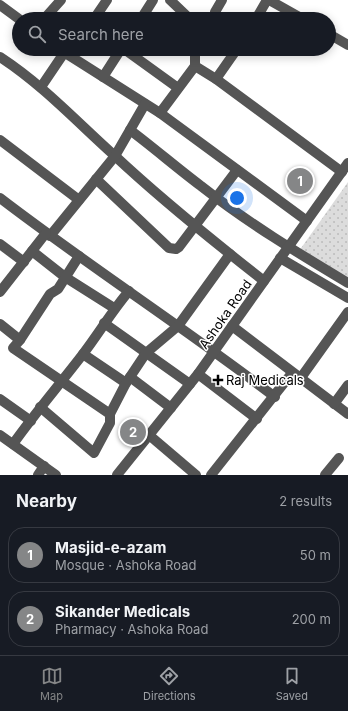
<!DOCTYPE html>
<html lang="en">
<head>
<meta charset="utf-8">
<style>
  :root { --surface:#171b24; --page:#242831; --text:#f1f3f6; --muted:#9ea1a6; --line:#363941; --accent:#858687 }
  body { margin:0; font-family:Inter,sans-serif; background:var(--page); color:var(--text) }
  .you { position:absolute; left:237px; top:198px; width:14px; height:14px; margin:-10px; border:3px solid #fff; border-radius:50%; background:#1a73e8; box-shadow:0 0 0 6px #1a73e833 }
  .badge { display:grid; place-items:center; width:26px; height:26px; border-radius:50%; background:var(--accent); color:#fff; font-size:13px; font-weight:700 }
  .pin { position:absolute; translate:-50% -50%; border:2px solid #fff; box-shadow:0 1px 4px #0006 }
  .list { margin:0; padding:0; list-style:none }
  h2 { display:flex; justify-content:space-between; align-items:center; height:52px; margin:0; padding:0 16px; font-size:17px }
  h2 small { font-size:13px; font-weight:400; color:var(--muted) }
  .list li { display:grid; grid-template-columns:26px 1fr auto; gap:12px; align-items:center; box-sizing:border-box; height:56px; margin:0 8px 8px; padding:0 8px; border:1px solid var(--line); border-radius:16px }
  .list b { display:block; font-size:15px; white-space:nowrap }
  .list p { margin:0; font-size:13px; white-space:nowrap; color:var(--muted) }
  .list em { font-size:13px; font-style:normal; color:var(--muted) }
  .icon { flex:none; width:22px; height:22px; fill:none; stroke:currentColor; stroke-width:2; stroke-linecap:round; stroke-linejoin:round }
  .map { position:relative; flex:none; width:348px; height:475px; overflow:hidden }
  .search { position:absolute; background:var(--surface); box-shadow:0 2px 10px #0003; left:12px; right:12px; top:12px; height:44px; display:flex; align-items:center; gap:10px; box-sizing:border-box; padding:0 14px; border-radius:22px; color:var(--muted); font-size:15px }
  .sheet { height:180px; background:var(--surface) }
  nav { display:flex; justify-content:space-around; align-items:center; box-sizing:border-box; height:56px; border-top:1px solid var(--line); background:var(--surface); font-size:11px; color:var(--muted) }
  nav a { display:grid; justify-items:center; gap:2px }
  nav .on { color:var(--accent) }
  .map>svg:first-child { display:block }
</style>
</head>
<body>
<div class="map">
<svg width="348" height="475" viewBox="0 0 348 475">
  <defs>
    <pattern id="park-dots" width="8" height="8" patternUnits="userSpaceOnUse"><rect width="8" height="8" fill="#dcdcdc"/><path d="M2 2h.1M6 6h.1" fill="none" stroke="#bbb" stroke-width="1.8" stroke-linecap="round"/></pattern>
  </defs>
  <rect width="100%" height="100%" fill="#fff"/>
  <path fill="url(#park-dots)" d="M348 182V280L299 251Z"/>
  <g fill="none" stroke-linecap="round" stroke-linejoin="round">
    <g stroke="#555" stroke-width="10">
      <path d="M170 0 190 19"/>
      <path d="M269 0 303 19"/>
      <path d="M0 5 19 19"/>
      <path d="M44 19 61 0"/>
      <path d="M94 19 107 0"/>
      <path d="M141 19 153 0"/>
      <path d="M221 19 217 17 215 12 222 0"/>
      <path d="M256 19 267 0"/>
      <path d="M329 34 348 45"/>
      <path d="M59 49 160 113 307 221"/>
      <path d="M124 49 178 88"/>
      <path d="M0 57C43 85 77 122 115 156 163 201 213 241 264 281"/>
      <path d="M195 66 216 79 342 172"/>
      <path d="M103 77 121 49"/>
      <path d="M216 79 237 49"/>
      <path d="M41 87 64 53"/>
      <path d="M160 113 195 66V49"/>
      <path d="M130 130C154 148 177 168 201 186 248 223 298 253 348 283"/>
      <path d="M0 140 79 200"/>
      <path d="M96 179 169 248 176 249 179 247 237 170"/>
      <path d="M0 198C90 267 185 328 275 397"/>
      <path d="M50 236 115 156 145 104"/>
      <path d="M0 244 24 262"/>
      <path d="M32 251 65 277 114 308"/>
      <path d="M280 258 348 298"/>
      <path d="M0 292 46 233"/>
      <path d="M104 323 190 384"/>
      <path d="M0 324 20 340 50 294 58 289 79 256"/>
      <path d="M232 326 348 414"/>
      <path d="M20 340 13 348 110 414V423L94 453 40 407"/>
      <path d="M83 354 126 383 130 377 171 408"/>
      <path d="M198 374 257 419"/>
      <path d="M130 377 146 353 178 326 230 254"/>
      <path d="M300 379 348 312"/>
      <path d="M0 399 31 421"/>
      <path d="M334 404 348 385"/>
      <path d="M110 414 126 383"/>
      <path d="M0 435 56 475"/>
      <path d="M149 435 196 475"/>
      <path d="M13 444C35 413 60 384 83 354 99 333 112 311 129 291"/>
      <path d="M38 475 44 466"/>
      <path d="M117 475 198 374 348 163"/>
      <path d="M211 475 292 373"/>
      <path d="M325 475 339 458"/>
    </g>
  </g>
  <path fill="#000" stroke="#fff" stroke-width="1.5" d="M216 374h4v4h4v4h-4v4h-4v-4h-4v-4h4z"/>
  <g text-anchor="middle" stroke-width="3" stroke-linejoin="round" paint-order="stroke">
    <g font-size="13" fill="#000" stroke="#fff">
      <text transform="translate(225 314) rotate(-55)" y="5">Ashoka Road</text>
    </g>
    <g font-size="13" fill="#000" stroke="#fff" text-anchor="start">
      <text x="226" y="385">Raj Medicals</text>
    </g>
  </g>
</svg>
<div class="you"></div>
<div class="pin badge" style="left:300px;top:181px">1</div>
<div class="pin badge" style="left:133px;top:432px">2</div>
<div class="search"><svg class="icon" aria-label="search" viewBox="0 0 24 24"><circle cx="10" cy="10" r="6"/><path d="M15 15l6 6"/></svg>Search here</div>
</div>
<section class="sheet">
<h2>Nearby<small>2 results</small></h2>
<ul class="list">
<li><span class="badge">1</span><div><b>Masjid-e-azam</b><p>Mosque · Ashoka Road</p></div><em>50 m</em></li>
<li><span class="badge">2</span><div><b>Sikander Medicals</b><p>Pharmacy · Ashoka Road</p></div><em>200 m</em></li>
</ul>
</section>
<nav>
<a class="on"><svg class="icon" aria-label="map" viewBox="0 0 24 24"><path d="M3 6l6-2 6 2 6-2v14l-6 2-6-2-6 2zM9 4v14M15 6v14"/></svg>Map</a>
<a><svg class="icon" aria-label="directions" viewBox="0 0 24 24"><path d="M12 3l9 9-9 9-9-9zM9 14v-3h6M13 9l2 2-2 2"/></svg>Directions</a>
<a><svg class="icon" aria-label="saved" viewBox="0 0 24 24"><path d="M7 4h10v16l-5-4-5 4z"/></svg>Saved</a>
</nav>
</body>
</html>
